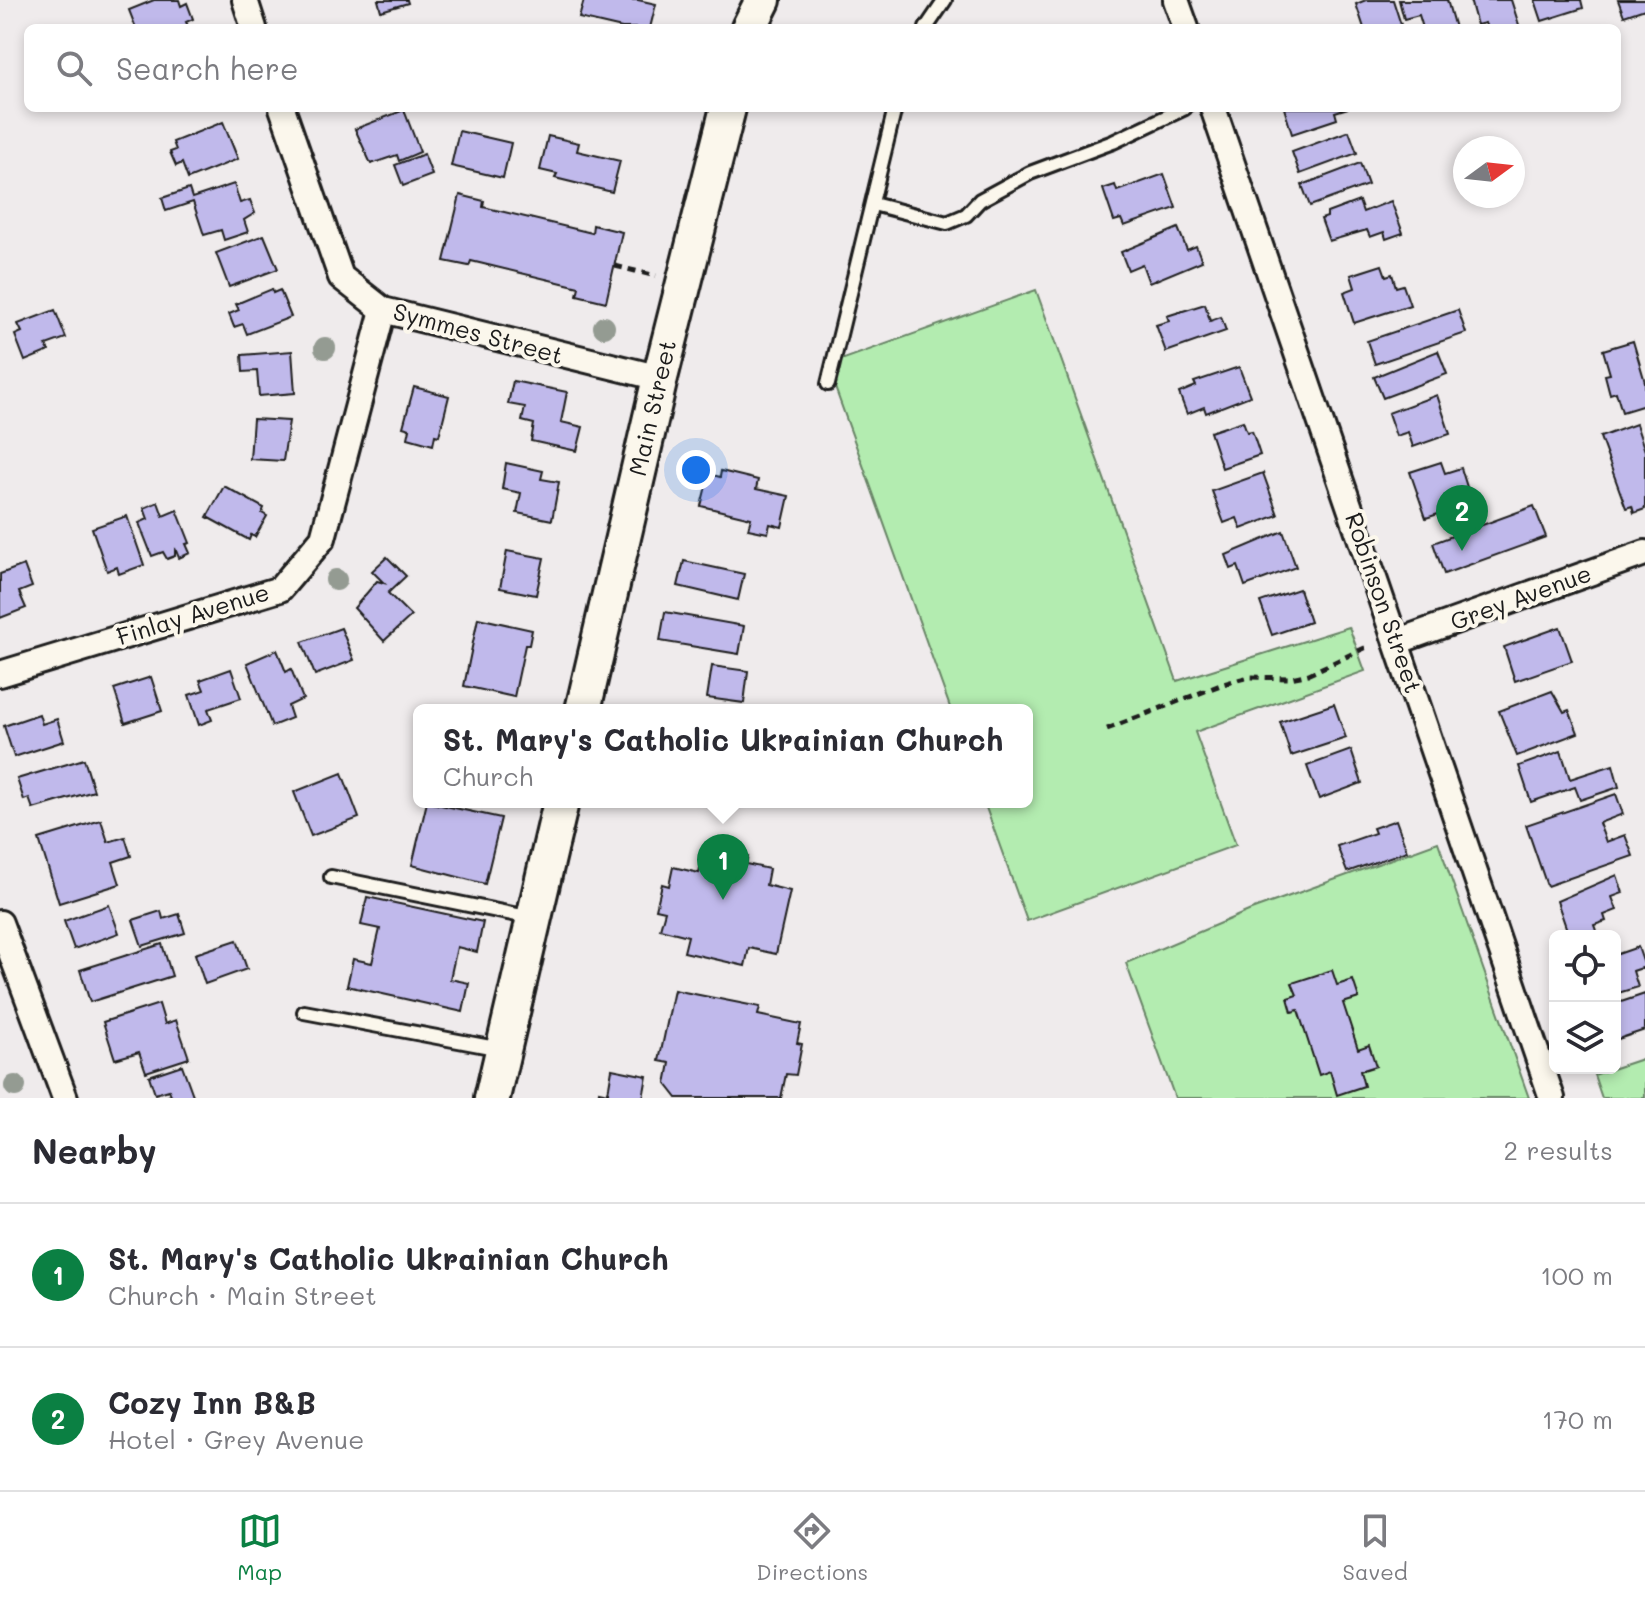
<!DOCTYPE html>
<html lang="en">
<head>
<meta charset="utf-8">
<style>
  :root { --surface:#fff; --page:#f7f7f7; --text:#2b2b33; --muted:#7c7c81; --line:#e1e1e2; --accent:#0b8043 }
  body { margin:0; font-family:Mali,sans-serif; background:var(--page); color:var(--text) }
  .controls { position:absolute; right:24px; bottom:24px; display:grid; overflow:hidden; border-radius:12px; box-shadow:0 4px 12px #0003 }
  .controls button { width:72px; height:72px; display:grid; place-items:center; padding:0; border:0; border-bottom:2px solid var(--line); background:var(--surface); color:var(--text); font:40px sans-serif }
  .compass { position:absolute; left:1453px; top:136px; width:72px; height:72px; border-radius:50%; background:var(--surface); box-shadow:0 4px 12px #0003; rotate:75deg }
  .you { position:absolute; left:696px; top:470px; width:28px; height:28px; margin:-20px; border:6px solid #fff; border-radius:50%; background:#1a73e8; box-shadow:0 0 0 12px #1a73e833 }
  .badge { display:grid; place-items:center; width:52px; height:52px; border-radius:50%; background:var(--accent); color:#fff; font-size:26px; font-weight:700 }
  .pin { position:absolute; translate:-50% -66px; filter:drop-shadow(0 2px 4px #0008) }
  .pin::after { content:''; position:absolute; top:42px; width:28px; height:24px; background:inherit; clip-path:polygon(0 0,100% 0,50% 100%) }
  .popup { position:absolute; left:413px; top:704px; width:620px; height:104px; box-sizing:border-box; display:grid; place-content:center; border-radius:12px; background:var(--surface); filter:drop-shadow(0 2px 6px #0005); font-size:26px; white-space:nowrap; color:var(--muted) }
  .popup b { font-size:30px; color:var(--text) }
  .popup::after { content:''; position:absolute; left:50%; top:100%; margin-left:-16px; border:16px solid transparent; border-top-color:var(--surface) }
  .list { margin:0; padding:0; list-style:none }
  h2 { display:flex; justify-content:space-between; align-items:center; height:104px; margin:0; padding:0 32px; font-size:34px }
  h2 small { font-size:26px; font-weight:400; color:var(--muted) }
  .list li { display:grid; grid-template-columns:52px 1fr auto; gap:24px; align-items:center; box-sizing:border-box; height:144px; padding:0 32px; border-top:2px solid var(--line) }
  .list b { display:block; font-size:30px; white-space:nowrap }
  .list p { margin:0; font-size:26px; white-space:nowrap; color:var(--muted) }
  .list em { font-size:26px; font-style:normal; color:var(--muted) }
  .icon { flex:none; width:44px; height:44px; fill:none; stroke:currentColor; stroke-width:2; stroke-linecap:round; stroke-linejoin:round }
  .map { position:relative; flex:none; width:1645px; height:1098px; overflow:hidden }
  .search { position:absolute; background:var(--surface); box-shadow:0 4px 12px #0003; left:24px; right:24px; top:24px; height:88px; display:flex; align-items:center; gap:20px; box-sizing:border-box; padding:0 28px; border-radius:12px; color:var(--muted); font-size:30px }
  .sheet { height:392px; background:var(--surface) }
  nav { display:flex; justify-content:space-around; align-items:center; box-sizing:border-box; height:112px; border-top:2px solid var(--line); background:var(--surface); font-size:22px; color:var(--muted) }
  nav a { display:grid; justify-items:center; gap:4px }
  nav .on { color:var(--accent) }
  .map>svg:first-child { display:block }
</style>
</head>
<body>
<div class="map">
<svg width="1645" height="1098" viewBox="0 0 1645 1098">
  <rect width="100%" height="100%" fill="#efebec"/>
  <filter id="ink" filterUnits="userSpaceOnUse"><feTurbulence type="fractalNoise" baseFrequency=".0125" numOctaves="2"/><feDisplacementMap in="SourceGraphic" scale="16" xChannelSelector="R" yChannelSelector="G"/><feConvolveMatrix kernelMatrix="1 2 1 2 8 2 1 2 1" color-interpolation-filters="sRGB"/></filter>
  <g filter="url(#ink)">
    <g fill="#b3ecb0" stroke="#688466" stroke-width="2">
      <path d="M1036 290 1177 681 1349 627 1365 671 1195 732 1236 845 1027 921 984 802H1027V710H951L827 365Z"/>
      <path d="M1438 842 1529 1098H1175L1126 963 1251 910Z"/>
      <path d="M1645 1058V1098H1602L1594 1075Z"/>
    </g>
    <g fill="#c0b9eb" stroke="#1c1c1c" stroke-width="2">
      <path d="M154 0H179L181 6 187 3 193 19 186 22 189 28H136L129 10Z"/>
      <path d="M378 0H407L408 3 381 11Z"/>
      <path d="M584 0H638L656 4 650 28H622L579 18Z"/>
      <path d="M1366 0H1393L1402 28H1364L1356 4Z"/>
      <path d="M1399 0H1447L1455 28H1423L1419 15 1404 19Z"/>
      <path d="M1470 0H1511L1520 28H1487L1485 23 1477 25Z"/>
      <path d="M1535 0H1581L1583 8 1542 21Z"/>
      <path d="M1618 0H1645V9L1624 16Z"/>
      <path d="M1284 108H1348L1335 112 1337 119 1292 134Z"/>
      <path d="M404 110 420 152 399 161 397 155 371 164 355 129Z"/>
      <path d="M223 122 238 159 188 179 182 163 176 166 170 152 176 150 173 142Z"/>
      <path d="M459 131 511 143 503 178 451 166Z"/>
      <path d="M1349 131 1357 153 1300 174 1292 152Z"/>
      <path d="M548 136 579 143 577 151 620 161 612 192 555 178 557 174 540 170Z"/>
      <path d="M424 154 432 175 403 186 395 165Z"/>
      <path d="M1360 163 1368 185 1310 206 1302 185Z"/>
      <path d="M1164 174 1176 208 1124 226 1121 219 1114 221 1103 189 1115 185 1117 191Z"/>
      <path d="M234 184 240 203 250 200 255 213 244 220 248 232 224 240 221 230 204 235 193 202 166 211 162 198 189 189 192 198Z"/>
      <path d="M460 195 484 201 483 207 592 233 593 225 622 232 606 302 577 295 579 287 471 261 469 266 444 261Z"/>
      <path d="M1359 201 1363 212 1391 201 1403 233 1386 239 1384 232 1370 237 1367 230 1329 241 1321 219 1327 217V213Z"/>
      <path d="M1178 228 1187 250 1196 246 1202 261 1149 283 1142 264 1128 270 1121 252Z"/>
      <path d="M264 235 278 269 229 287 216 253Z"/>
      <path d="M1382 265 1386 276 1392 274 1396 287 1403 285 1410 305 1354 323 1344 292 1355 288 1351 275Z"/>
      <path d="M272 289 273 293 280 290 291 317 247 334 243 324 234 327 229 314 239 310 236 304Z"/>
      <path d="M1205 304 1210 321 1221 317 1226 331 1166 352 1156 325 1169 321 1167 316Z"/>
      <path d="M55 310 66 338 46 345 49 351 25 361 15 335 22 332 18 324Z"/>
      <path d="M1458 310 1466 333 1375 364 1367 341Z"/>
      <path d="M1633 341 1645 382V405L1622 412 1616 392 1610 394 1605 375 1610 374 1603 350Z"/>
      <path d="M292 351 295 393 259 396 257 371 243 372 242 355Z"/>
      <path d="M1438 351 1447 374 1383 398 1374 377Z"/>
      <path d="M1239 367 1250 396 1206 413 1204 407 1187 414 1179 393 1196 386 1194 382Z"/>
      <path d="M513 381 567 392 561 422 583 427 577 451 531 441 534 424 522 421 525 407 508 404Z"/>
      <path d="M414 387 449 396 439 436 435 435 433 445 408 438 410 429 403 427Z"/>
      <path d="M1437 395 1450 434 1413 447 1408 432 1396 436 1388 413Z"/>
      <path d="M253 419 289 421 283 461 250 459Z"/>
      <path d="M1243 421 1247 432 1252 431 1260 455 1222 468 1210 432Z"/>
      <path d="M1636 424 1645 451V509L1634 513 1632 506 1626 508 1600 437Z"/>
      <path d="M1441 462 1445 473 1461 468 1472 503 1426 518 1410 472Z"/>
      <path d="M506 463 543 471 541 479 559 482 552 520 517 513 521 493 502 489Z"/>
      <path d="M721 471 758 480 756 489 789 496 782 527 770 524 768 533 748 529 751 518 701 506 709 474 720 477Z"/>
      <path d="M1263 473 1278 515 1241 529 1237 518 1224 523 1212 491Z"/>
      <path d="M224 486 264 508 262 513 267 516 255 537 251 535 249 540 207 517Z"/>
      <path d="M158 502 163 516 177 510 190 543 186 544 190 553 179 558 175 548V556L167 559 163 552 152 556 139 523 148 519 144 508Z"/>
      <path d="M1534 506 1546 537 1444 574 1433 543Z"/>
      <path d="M127 516 144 565 119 574 117 567 107 571 92 528Z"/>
      <path d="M1283 531 1296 567 1245 586 1238 566 1231 569 1226 555Z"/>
      <path d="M507 551 544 558 536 595 500 588Z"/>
      <path d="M387 557 406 576 388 593 411 616 384 641 354 608 377 581 384 583 372 571Z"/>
      <path d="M684 561 744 574 738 600 678 586Z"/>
      <path d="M24 565 32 587 19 592 26 608 0 618V574Z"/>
      <path d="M1299 589 1310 622 1272 635 1260 602Z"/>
      <path d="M665 612 744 626 739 654 660 641Z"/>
      <path d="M478 618 532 630 529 645H525L514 697 464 686Z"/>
      <path d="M1560 627 1572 661 1515 681 1504 647Z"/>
      <path d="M341 628 354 660 315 675 302 642Z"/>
      <path d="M277 650 286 672 291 669 303 699 288 706 292 718 272 726 247 663Z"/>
      <path d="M712 666 748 671 744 703 707 698Z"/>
      <path d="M231 669 241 698 208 709 212 720 199 725 189 695 204 690 200 680Z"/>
      <path d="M151 677 162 711 125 723 114 689Z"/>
      <path d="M1552 691 1564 712 1569 710 1578 733 1517 756 1499 711Z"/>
      <path d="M1334 704 1346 738 1291 756 1280 722Z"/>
      <path d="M39 714 42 724 57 719 64 741 14 757 4 726Z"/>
      <path d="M1351 750 1362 783 1319 799 1307 766Z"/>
      <path d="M1561 751 1570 779 1613 765 1619 787 1580 800 1575 787 1531 802 1519 766Z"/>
      <path d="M84 759 94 791 33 809 29 798 24 800 17 779Z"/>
      <path d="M342 773 359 818 311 836 294 792Z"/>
      <path d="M1616 794 1623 814 1599 823 1606 842 1625 835 1633 856 1547 886 1526 825Z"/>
      <path d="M427 802 501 818 485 884 412 865Z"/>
      <path d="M101 820 108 842 125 837 131 856 113 862 120 884 59 903 39 839Z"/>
      <path d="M1396 820 1407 851 1347 872 1337 846 1375 833 1373 828Z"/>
      <path d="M730 852 748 857 746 864 769 869 766 885 790 891 776 954 749 948 745 966 684 952 688 936 660 929 665 911 656 909 662 884 669 886 673 867 699 873 703 854 728 860Z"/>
      <path d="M1617 875 1623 893 1612 897 1617 910 1604 915 1606 921 1594 925 1598 936H1569L1557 901Z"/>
      <path d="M367 897 483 922 477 952 457 947 450 979 469 983 463 1012 347 986 353 959 372 963 380 929 361 925Z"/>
      <path d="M109 905 119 933 74 949 64 921Z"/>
      <path d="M161 911 163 919 179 914 185 933 142 946 133 920Z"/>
      <path d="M237 940 247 969 205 984 195 954Z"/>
      <path d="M162 944 172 976 90 1002 80 970Z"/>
      <path d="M1638 947 1645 967 1633 971 1638 987 1615 994V955Z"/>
      <path d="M1332 970 1337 985 1353 980 1359 998 1343 1003 1358 1049 1369 1045 1376 1066 1360 1071 1364 1086 1337 1095 1330 1071 1319 1075 1298 1010 1292 1012 1288 998 1297 995 1292 983Z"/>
      <path d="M674 990 760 1007 758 1015 801 1024 797 1043 802 1044 796 1075 786 1074 781 1098H677L666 1084 670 1063 659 1061Z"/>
      <path d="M1645 994V1030L1615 1040V1004Z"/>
      <path d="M159 1004 165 1024 176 1020 189 1058 146 1072 139 1052 115 1059 103 1022Z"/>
      <path d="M182 1065 194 1098H164L171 1095 169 1090 155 1094 149 1076Z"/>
      <path d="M612 1069 647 1076 643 1098H598L599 1091 608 1093Z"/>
    </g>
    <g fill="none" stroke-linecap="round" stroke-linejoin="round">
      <defs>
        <g id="lane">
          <path d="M926 28 945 0"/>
          <path d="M873 204 947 223 966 215 980 200 1030 173 1113 142 1185 108"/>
          <path d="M828 384 895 108"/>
          <path d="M331 877 532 918"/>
          <path d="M304 1012 501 1049"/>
        </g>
        <g id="street">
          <path d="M245 0 254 28"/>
          <path d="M1176 0 1186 28"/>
          <path d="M282 108 341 277 383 310 660 378"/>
          <path d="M1213 108 1552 1098"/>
          <path d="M1396 642 1645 553"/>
          <path d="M0 674 280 589 323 538 383 310"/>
          <path d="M0 923 65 1098"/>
        </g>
        <g id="secondary">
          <path d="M749 28 763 0"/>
          <path d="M583 710 660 378 728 108"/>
          <path d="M492 1098 561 802"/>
        </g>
      </defs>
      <use href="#lane" stroke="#1c1c1c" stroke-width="18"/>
      <use href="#street" stroke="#1c1c1c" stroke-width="30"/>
      <use href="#secondary" stroke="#1c1c1c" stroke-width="40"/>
      <g stroke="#1c1c1c" stroke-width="5" stroke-dasharray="8 6" stroke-linecap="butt">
        <path d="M615 266 656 276"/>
        <path d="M1107 729 1223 684 1249 677 1291 678 1309 674 1369 646"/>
      </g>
      <use href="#lane" stroke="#fbf7ec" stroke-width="12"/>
      <use href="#street" stroke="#fbf7ec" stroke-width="24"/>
      <use href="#secondary" stroke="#fbf7ec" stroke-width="34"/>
    </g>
    <g fill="#949b92">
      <circle cx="604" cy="327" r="11"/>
      <circle cx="325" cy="348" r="11"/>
      <circle cx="336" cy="580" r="11"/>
      <circle cx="15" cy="1086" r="11"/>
    </g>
  </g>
  <g text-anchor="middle" stroke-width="8" stroke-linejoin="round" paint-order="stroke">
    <g font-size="24" fill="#1c1c1c" stroke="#fbf7ec">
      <text transform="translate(478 334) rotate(15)" y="8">Symmes Street</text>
      <text transform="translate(653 408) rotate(-77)" y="8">Main Street</text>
      <text transform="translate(1521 598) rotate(-20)" y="8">Grey Avenue</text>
      <text transform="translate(1383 603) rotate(71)" y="8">Robinson Street</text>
      <text transform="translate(193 615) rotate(-17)" y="8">Finlay Avenue</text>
    </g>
  </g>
</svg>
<div class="controls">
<button><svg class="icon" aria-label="locate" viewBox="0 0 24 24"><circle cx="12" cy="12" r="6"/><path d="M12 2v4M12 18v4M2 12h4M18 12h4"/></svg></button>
<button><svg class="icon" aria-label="layers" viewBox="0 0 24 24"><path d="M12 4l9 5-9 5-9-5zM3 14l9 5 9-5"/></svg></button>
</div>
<svg class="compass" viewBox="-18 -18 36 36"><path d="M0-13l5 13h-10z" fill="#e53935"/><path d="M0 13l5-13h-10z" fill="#7c7c81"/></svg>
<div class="you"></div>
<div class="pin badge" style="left:723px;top:900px">1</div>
<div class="popup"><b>St. Mary's Catholic Ukrainian Church</b>Church</div>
<div class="pin badge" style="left:1462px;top:551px">2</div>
<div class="search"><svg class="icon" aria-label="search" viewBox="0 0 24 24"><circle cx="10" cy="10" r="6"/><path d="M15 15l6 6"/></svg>Search here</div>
</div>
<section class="sheet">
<h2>Nearby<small>2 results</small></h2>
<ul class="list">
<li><span class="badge">1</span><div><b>St. Mary's Catholic Ukrainian Church</b><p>Church · Main Street</p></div><em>100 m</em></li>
<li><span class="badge">2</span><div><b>Cozy Inn B&amp;B</b><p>Hotel · Grey Avenue</p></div><em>170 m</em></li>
</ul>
</section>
<nav>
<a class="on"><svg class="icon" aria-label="map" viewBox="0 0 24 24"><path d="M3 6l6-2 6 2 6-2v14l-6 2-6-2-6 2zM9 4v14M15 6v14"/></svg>Map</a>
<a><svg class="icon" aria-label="directions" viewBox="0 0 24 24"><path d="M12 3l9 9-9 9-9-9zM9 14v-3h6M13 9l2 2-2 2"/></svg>Directions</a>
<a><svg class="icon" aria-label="saved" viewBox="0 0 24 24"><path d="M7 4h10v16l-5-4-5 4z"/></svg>Saved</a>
</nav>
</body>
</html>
